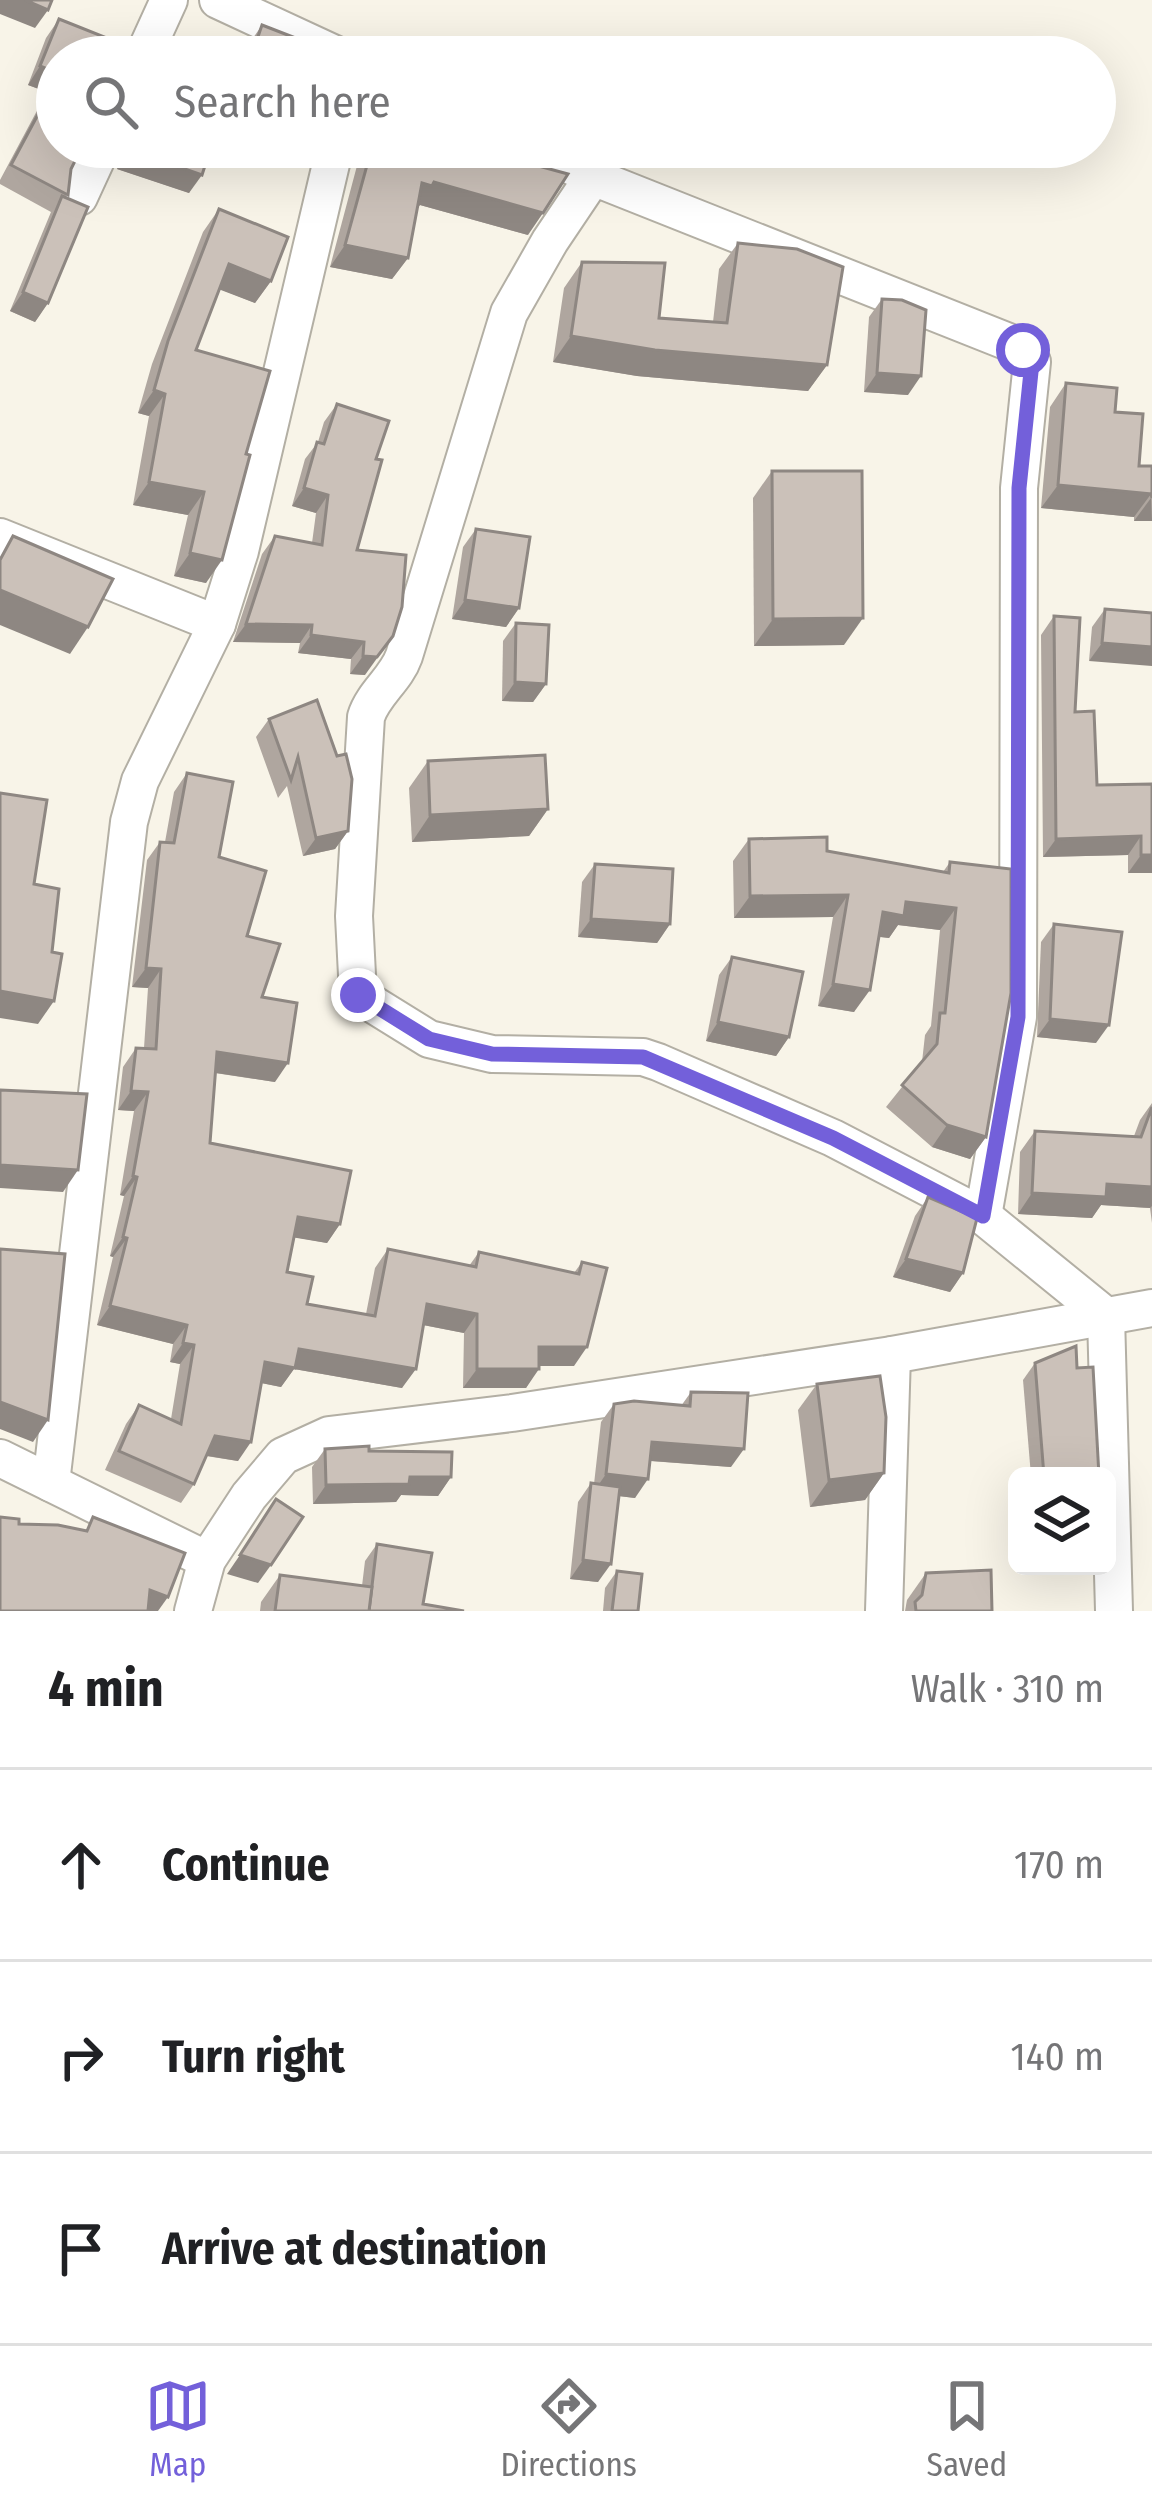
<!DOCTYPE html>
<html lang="en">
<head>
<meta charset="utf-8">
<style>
  :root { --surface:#fff; --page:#f2f2f2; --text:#202124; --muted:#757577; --line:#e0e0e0; --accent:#7360da }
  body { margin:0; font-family:"Fira Sans Condensed",sans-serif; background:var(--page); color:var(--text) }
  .controls { position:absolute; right:36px; bottom:36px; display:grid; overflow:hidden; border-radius:18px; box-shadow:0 12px 48px #0002 }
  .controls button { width:108px; height:108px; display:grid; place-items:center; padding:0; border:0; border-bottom:3px solid var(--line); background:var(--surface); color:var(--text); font:60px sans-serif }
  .stop { position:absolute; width:36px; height:36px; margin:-27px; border:9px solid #7360da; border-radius:50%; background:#fff }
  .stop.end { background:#7360da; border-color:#fff; box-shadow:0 3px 12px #0008 }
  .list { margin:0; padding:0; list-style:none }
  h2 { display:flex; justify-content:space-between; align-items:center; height:156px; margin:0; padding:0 48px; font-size:51px }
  h2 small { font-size:39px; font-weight:400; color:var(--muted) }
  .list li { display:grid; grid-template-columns:78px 1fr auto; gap:36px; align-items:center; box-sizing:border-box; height:192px; padding:0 48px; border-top:3px solid var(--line) }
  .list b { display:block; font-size:45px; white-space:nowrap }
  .list em { font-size:39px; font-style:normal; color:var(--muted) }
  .icon { flex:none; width:66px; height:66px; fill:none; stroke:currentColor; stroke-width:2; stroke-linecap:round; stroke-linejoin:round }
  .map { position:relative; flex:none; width:1152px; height:1611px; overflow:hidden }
  .search { position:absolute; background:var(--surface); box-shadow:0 12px 48px #0002; left:36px; right:36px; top:36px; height:132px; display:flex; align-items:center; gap:30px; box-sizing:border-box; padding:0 42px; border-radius:66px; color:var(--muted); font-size:45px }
  .sheet { height:732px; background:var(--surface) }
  nav { display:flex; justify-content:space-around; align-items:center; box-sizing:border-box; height:168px; border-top:3px solid var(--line); background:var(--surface); font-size:33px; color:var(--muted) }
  nav a { display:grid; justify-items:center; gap:6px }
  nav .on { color:var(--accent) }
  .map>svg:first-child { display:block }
</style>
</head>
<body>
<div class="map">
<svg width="1152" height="1611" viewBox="0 0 1152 1611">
  <rect width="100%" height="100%" fill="#f8f4e8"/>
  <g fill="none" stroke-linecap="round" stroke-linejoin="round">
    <defs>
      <g id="minor">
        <path d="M218 0 341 57"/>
        <path d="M143 57 169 0"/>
        <path d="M534 147 593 177 1011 343 1032 362 1019 488 1018 1017 983 1216"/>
        <path d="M593 177 550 241 509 313 404 656C396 679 373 694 366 717L354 916 358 995 429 1039 492 1054 643 1057 658 1062 833 1138 983 1216 1106 1316 1114 1611"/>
        <path d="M79 197 102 147"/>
        <path d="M0 537 217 624"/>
        <path d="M0 1458 207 1560"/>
        <path d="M51 1483 129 822 140 781 217 624 240 551 335 147"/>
        <path d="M193 1611 207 1560 249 1496 283 1456 329 1435 512 1413 892 1355 1152 1308"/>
        <path d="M884 1611 892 1355"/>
      </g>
    </defs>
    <use href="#minor" stroke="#b3afa4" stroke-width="40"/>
    <use href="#minor" stroke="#fff" stroke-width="36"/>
  </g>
  <g fill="#afa69f">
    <path d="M59 19 57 57 71 169 48 303 35 322 10 311 51 212 0 184V180L47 92 28 85 46 38Z"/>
    <path d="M262 25 307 57H244L249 44Z"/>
    <path d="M123 147H211L189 193 117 169 123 155Z"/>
    <path d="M362 147H468L528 235 420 205 417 208 408 258 392 279 330 267Z"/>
    <path d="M219 209 271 281 255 303 220 289 196 350 270 371 206 583 174 576 188 515 133 505 149 416 138 413 152 364 203 232Z"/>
    <path d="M738 243 827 365 808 391 637 376 553 362 564 288 582 262 659 318 713 322 719 269Z"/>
    <path d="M882 299 908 395 864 392 869 317Z"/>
    <path d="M1066 383 1115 412 1139 466H1152V521H1134V517L1041 508 1050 407Z"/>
    <path d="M337 404 376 459 357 550 365 675 350 674 351 659 298 653 300 643 233 642 262 554 275 536 312 543 316 513 292 506 305 459 318 442 324 422Z"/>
    <path d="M772 471 844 645 754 646 753 498Z"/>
    <path d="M476 529 519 608 506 627 452 619 463 547Z"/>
    <path d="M1105 609 1152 613 1089 661 1092 627Z"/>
    <path d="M1054 616 1075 712 1097 785 1152 784V873H1128V855L1043 857 1041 635Z"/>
    <path d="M516 623 546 684 533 702 502 701 503 641Z"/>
    <path d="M269 719 337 756 348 831 335 849 303 856 287 786 278 798 256 737Z"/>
    <path d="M428 761 548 809 529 836 412 842 409 788Z"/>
    <path d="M187 773 247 936 262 997 275 1082 215 1073 210 1143 340 1224 327 1243 294 1237 287 1272 307 1304 366 1314 375 1268 388 1249 469 1266 479 1252 574 1273 582 1262 574 1366H539L526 1388H463L464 1333 423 1325 402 1388 294 1369 281 1387 261 1383 238 1461 206 1456 194 1484 181 1503 105 1470 126 1424 139 1405 171 1419 180 1364 170 1362 173 1344 97 1325 113 1257 110 1256 124 1196 120 1195 134 1111 118 1110 123 1067 136 1048H144L148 988 132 987 147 860 160 842H165L174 792Z"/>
    <path d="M749 839 943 872 950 862 986 1137 970 1159 932 1147 886 1107 922 1062 925 1035 931 1026 940 930 898 925 889 938 879 937 854 1012 818 1006 833 917 734 918 733 861Z"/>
    <path d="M595 864 670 924 657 943 578 937 582 882Z"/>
    <path d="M1054 924 1096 1043 1037 1037 1041 942Z"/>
    <path d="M732 957 789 1037 776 1056 706 1041 719 975Z"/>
    <path d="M1152 1103V1223L1150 1208 1101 1205 1092 1218 1018 1214 1020 1152 1035 1131 1134 1136 1140 1120Z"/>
    <path d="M928 1197 963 1273 950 1292 893 1277 915 1216Z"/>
    <path d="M1035 1363 1077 1368 1099 1476H1031L1023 1380Z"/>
    <path d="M817 1384 884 1473 865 1500 810 1507 798 1410Z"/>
    <path d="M691 1392 731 1467 650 1461 635 1498 619 1496 598 1582 570 1579 578 1502 591 1483 594 1484 601 1422 614 1404 681 1406Z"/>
    <path d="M325 1449 369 1451 451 1477 438 1496 401 1495 396 1502 313 1504 312 1467Z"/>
    <path d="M377 1544 423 1604 464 1611H260L261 1602 280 1575 362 1586 365 1561Z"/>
    <path d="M617 1571 638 1611H603L605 1588Z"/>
    <path d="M926 1573 992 1611H905L907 1600Z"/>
  </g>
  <g fill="#8e8782">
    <path d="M0 0H25L48 10 35 28 0 14Z"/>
    <path d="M40 66 57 73V77L47 92 28 85Z"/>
    <path d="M130 150 202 175 189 193 117 169Z"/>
    <path d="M434 182 543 213 528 235 420 205 417 208 422 183Z"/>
    <path d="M345 245 408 258 392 279 330 267Z"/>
    <path d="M229 264 271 281 255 303 213 287Z"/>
    <path d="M23 292 48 303 35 322 10 311Z"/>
    <path d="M571 336 827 365 808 391 637 376 553 362Z"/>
    <path d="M877 373 921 376 908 395 864 392Z"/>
    <path d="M154 390 165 394 149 416 138 413Z"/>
    <path d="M149 482 204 492 188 515 133 505Z"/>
    <path d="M1058 485 1151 494 1134 517 1041 508Z"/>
    <path d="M304 488 328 495 316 513 292 506Z"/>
    <path d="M1151 498 1152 521H1134Z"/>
    <path d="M190 553 222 560 206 583 174 576Z"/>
    <path d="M0 590 88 627 70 654 0 625Z"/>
    <path d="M465 600 519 608 506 627 452 619Z"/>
    <path d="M863 618 844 645 754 646 773 619Z"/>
    <path d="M246 624 312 625 300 643 233 642Z"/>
    <path d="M311 635 364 642 351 659 298 653Z"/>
    <path d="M393 636 365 675 350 674 363 656Z"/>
    <path d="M1102 643 1152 647V666L1089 661Z"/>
    <path d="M515 682 546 684 533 702 502 701Z"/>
    <path d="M548 809 529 836 412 842 430 815Z"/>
    <path d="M348 831 335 849 303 856 316 838Z"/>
    <path d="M1141 836 1128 855 1043 857 1056 839Z"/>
    <path d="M1141 855H1152V873H1128Z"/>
    <path d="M848 895 833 917 734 918 750 896Z"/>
    <path d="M906 902 956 908 940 930 898 925 889 938 867 935 883 912Z"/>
    <path d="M591 919 670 924 657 943 578 937Z"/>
    <path d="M146 968 161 969 148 988 132 987Z"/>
    <path d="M833 984 870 990 854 1012 818 1006Z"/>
    <path d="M0 991 54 1001 38 1024 0 1018Z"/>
    <path d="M1050 1019 1109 1025 1096 1043 1037 1037Z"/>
    <path d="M718 1022 789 1037 776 1056 706 1041Z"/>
    <path d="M217 1052 288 1063 275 1082 203 1071Z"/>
    <path d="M131 1091 148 1092 134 1111 118 1110Z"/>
    <path d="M947 1125 986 1137 970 1159 932 1147Z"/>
    <path d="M0 1165 78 1170 63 1192 0 1188Z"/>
    <path d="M133 1176 137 1177 124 1196 120 1195Z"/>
    <path d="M1107 1184 1152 1187V1206L1150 1208 1101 1205 1092 1218 1018 1214 1032 1193Z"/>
    <path d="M298 1217 340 1224 327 1243 285 1236Z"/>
    <path d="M123 1237 127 1238 113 1257 110 1256Z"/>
    <path d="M906 1259 963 1273 950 1292 893 1277Z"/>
    <path d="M427 1304 477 1314 464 1333 413 1323Z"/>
    <path d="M110 1306 187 1325 173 1344 97 1325Z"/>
    <path d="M183 1343 194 1345 180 1364 170 1362Z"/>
    <path d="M539 1347H587L574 1366H525Z"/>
    <path d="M299 1349 416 1369 402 1388 294 1369 281 1387 251 1381 265 1362Z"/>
    <path d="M477 1369H539L526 1388H463Z"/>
    <path d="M0 1402 48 1420 33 1442 0 1429Z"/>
    <path d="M215 1436 251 1442 238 1461 202 1455Z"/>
    <path d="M652 1442 744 1449 731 1467 639 1460Z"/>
    <path d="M884 1473 865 1500 810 1507 829 1480Z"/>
    <path d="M606 1474 648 1479 635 1498 593 1493Z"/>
    <path d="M410 1477H451L438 1496 401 1495 396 1502 313 1504 326 1485Z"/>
    <path d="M240 1555 271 1565 258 1583 227 1574Z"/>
    <path d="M583 1560 611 1564 598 1582 570 1579Z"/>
    <path d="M150 1590 168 1597 158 1611H136Z"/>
  </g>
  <g fill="#cbc1b9" stroke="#8e8782" stroke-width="3">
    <path d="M25 0H52L48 10Z"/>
    <path d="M59 19 107 38 99 57H57V73L40 66Z"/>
    <path d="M262 25 311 44 307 57H251Z"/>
    <path d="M57 79V147H82L71 169 68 195 11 165Z"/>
    <path d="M131 147H211L202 175 130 150Z"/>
    <path d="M372 147H468L568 174 543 213 434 182 432 186 422 183 408 258 345 245Z"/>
    <path d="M62 196 88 207 48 303 23 292Z"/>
    <path d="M219 209 288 237 271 281 229 264 196 350 270 371 246 454 250 455 222 560 190 553 204 492 149 482 165 394 154 390 168 341Z"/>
    <path d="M738 243 797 249 843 267 827 365 655 350 571 336 582 262 665 263 659 318 727 323Z"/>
    <path d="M882 299 902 300 926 310 921 376 877 373Z"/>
    <path d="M1066 383 1117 388 1115 412 1143 414 1139 466H1152V498L1151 494 1058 485Z"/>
    <path d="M337 404 389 421 376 459 382 460 357 550 406 555 402 607 393 636 377 657 363 656 364 642 311 635 312 625 246 624 275 536 322 545 328 495 304 488 317 442 324 444Z"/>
    <path d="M772 471H862L863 618 773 619Z"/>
    <path d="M476 529 530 537 519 608 465 600Z"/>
    <path d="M13 536 113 579 88 627 0 590V560Z"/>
    <path d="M1105 609 1152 613V647L1102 643Z"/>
    <path d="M1054 616 1080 618 1075 712 1094 711 1097 785 1152 784V855H1141V836L1056 839Z"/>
    <path d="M516 623 549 625 546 684 515 682Z"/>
    <path d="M317 700 337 756 346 754 352 779 348 831 316 838 298 757 291 780 269 719Z"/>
    <path d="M545 755 548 809 430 815 428 761Z"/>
    <path d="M187 773 233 782 219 857 266 871 247 936 280 944 262 997 297 1003 288 1063 217 1052 210 1143 351 1171 340 1224 298 1217 287 1272 313 1277 307 1304 375 1316 388 1249 476 1267 479 1252 579 1274 582 1262 607 1268 587 1347H539V1369H477V1314L427 1304 416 1369 299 1349 295 1368 265 1362 251 1442 215 1436 194 1484 119 1451 139 1405 181 1424 194 1345 183 1343 187 1325 110 1306 127 1238 123 1237 137 1177 133 1176 148 1092 131 1091 136 1048 156 1049 161 969 146 968 160 842 174 843Z"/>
    <path d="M0 793 47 800 34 884 59 889 52 952 62 954 54 1001 0 991Z"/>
    <path d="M827 837V851L949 873 950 862 1011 869V993L986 1137 947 1125 902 1085 937 1044 940 1013H945L956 908 906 902 904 916 883 912 870 990 833 984 848 895 750 896 749 839Z"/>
    <path d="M595 864 673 869 670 924 591 919Z"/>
    <path d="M1054 924 1122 932 1109 1025 1050 1019Z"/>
    <path d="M732 957 803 972 789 1037 718 1022Z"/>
    <path d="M0 1090 87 1094 78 1170 0 1165Z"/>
    <path d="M1152 1107V1187L1107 1184 1106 1197 1032 1193 1035 1131 1141 1137Z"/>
    <path d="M928 1197 977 1218 963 1273 906 1259Z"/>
    <path d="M0 1249 65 1254 48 1420 0 1402Z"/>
    <path d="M1076 1346 1077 1368 1093 1367 1099 1476H1044L1035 1363Z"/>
    <path d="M880 1376 886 1417 884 1473 829 1480 817 1384Z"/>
    <path d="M691 1392 748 1393 744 1449 652 1442 648 1479 606 1474 614 1404 634 1401 690 1406Z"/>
    <path d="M369 1446V1451L452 1452 451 1477H410L409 1484 326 1485 325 1449Z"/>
    <path d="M591 1483 620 1487 611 1564 583 1560Z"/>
    <path d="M276 1499 303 1517 271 1565 240 1555Z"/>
    <path d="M0 1517 19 1519V1524L58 1525 87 1531 93 1517 185 1553 168 1597 150 1590 148 1611H0Z"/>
    <path d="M377 1544 432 1553 423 1604 464 1611H369Z"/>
    <path d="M991 1570 992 1611H916L915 1602 922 1595 926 1573Z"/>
    <path d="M617 1571 642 1574 638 1611H612Z"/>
    <path d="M280 1575 372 1587 369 1611H275Z"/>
  </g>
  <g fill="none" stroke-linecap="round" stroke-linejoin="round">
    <path stroke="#7360da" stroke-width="15" d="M358 995 429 1039 492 1054 643 1057 833 1138 983 1216 1018 1017 1019 488 1032 362 1023 350"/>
  </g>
</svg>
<div class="controls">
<button><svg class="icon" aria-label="layers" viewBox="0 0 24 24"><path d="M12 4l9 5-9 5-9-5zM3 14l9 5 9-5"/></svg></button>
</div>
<div class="stop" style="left:1023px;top:350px"></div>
<div class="stop end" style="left:358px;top:995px"></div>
<div class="search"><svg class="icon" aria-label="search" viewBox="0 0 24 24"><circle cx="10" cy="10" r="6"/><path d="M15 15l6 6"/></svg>Search here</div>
</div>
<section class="sheet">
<h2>4 min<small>Walk · 310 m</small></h2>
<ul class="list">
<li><svg class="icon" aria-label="ahead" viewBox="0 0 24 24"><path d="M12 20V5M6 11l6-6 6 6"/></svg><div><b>Continue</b></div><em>170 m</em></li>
<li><svg class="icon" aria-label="right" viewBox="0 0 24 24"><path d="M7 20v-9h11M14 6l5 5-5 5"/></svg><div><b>Turn right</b></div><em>140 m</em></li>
<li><svg class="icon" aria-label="arrive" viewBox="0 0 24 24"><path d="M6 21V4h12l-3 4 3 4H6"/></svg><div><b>Arrive at destination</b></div></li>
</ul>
</section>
<nav>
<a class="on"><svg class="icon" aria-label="map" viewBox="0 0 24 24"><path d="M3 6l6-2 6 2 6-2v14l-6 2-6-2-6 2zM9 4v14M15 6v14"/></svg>Map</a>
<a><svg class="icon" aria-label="directions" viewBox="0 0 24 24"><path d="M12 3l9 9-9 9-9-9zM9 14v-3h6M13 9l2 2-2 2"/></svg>Directions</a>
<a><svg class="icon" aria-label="saved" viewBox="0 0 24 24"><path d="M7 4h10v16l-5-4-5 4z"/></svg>Saved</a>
</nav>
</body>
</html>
